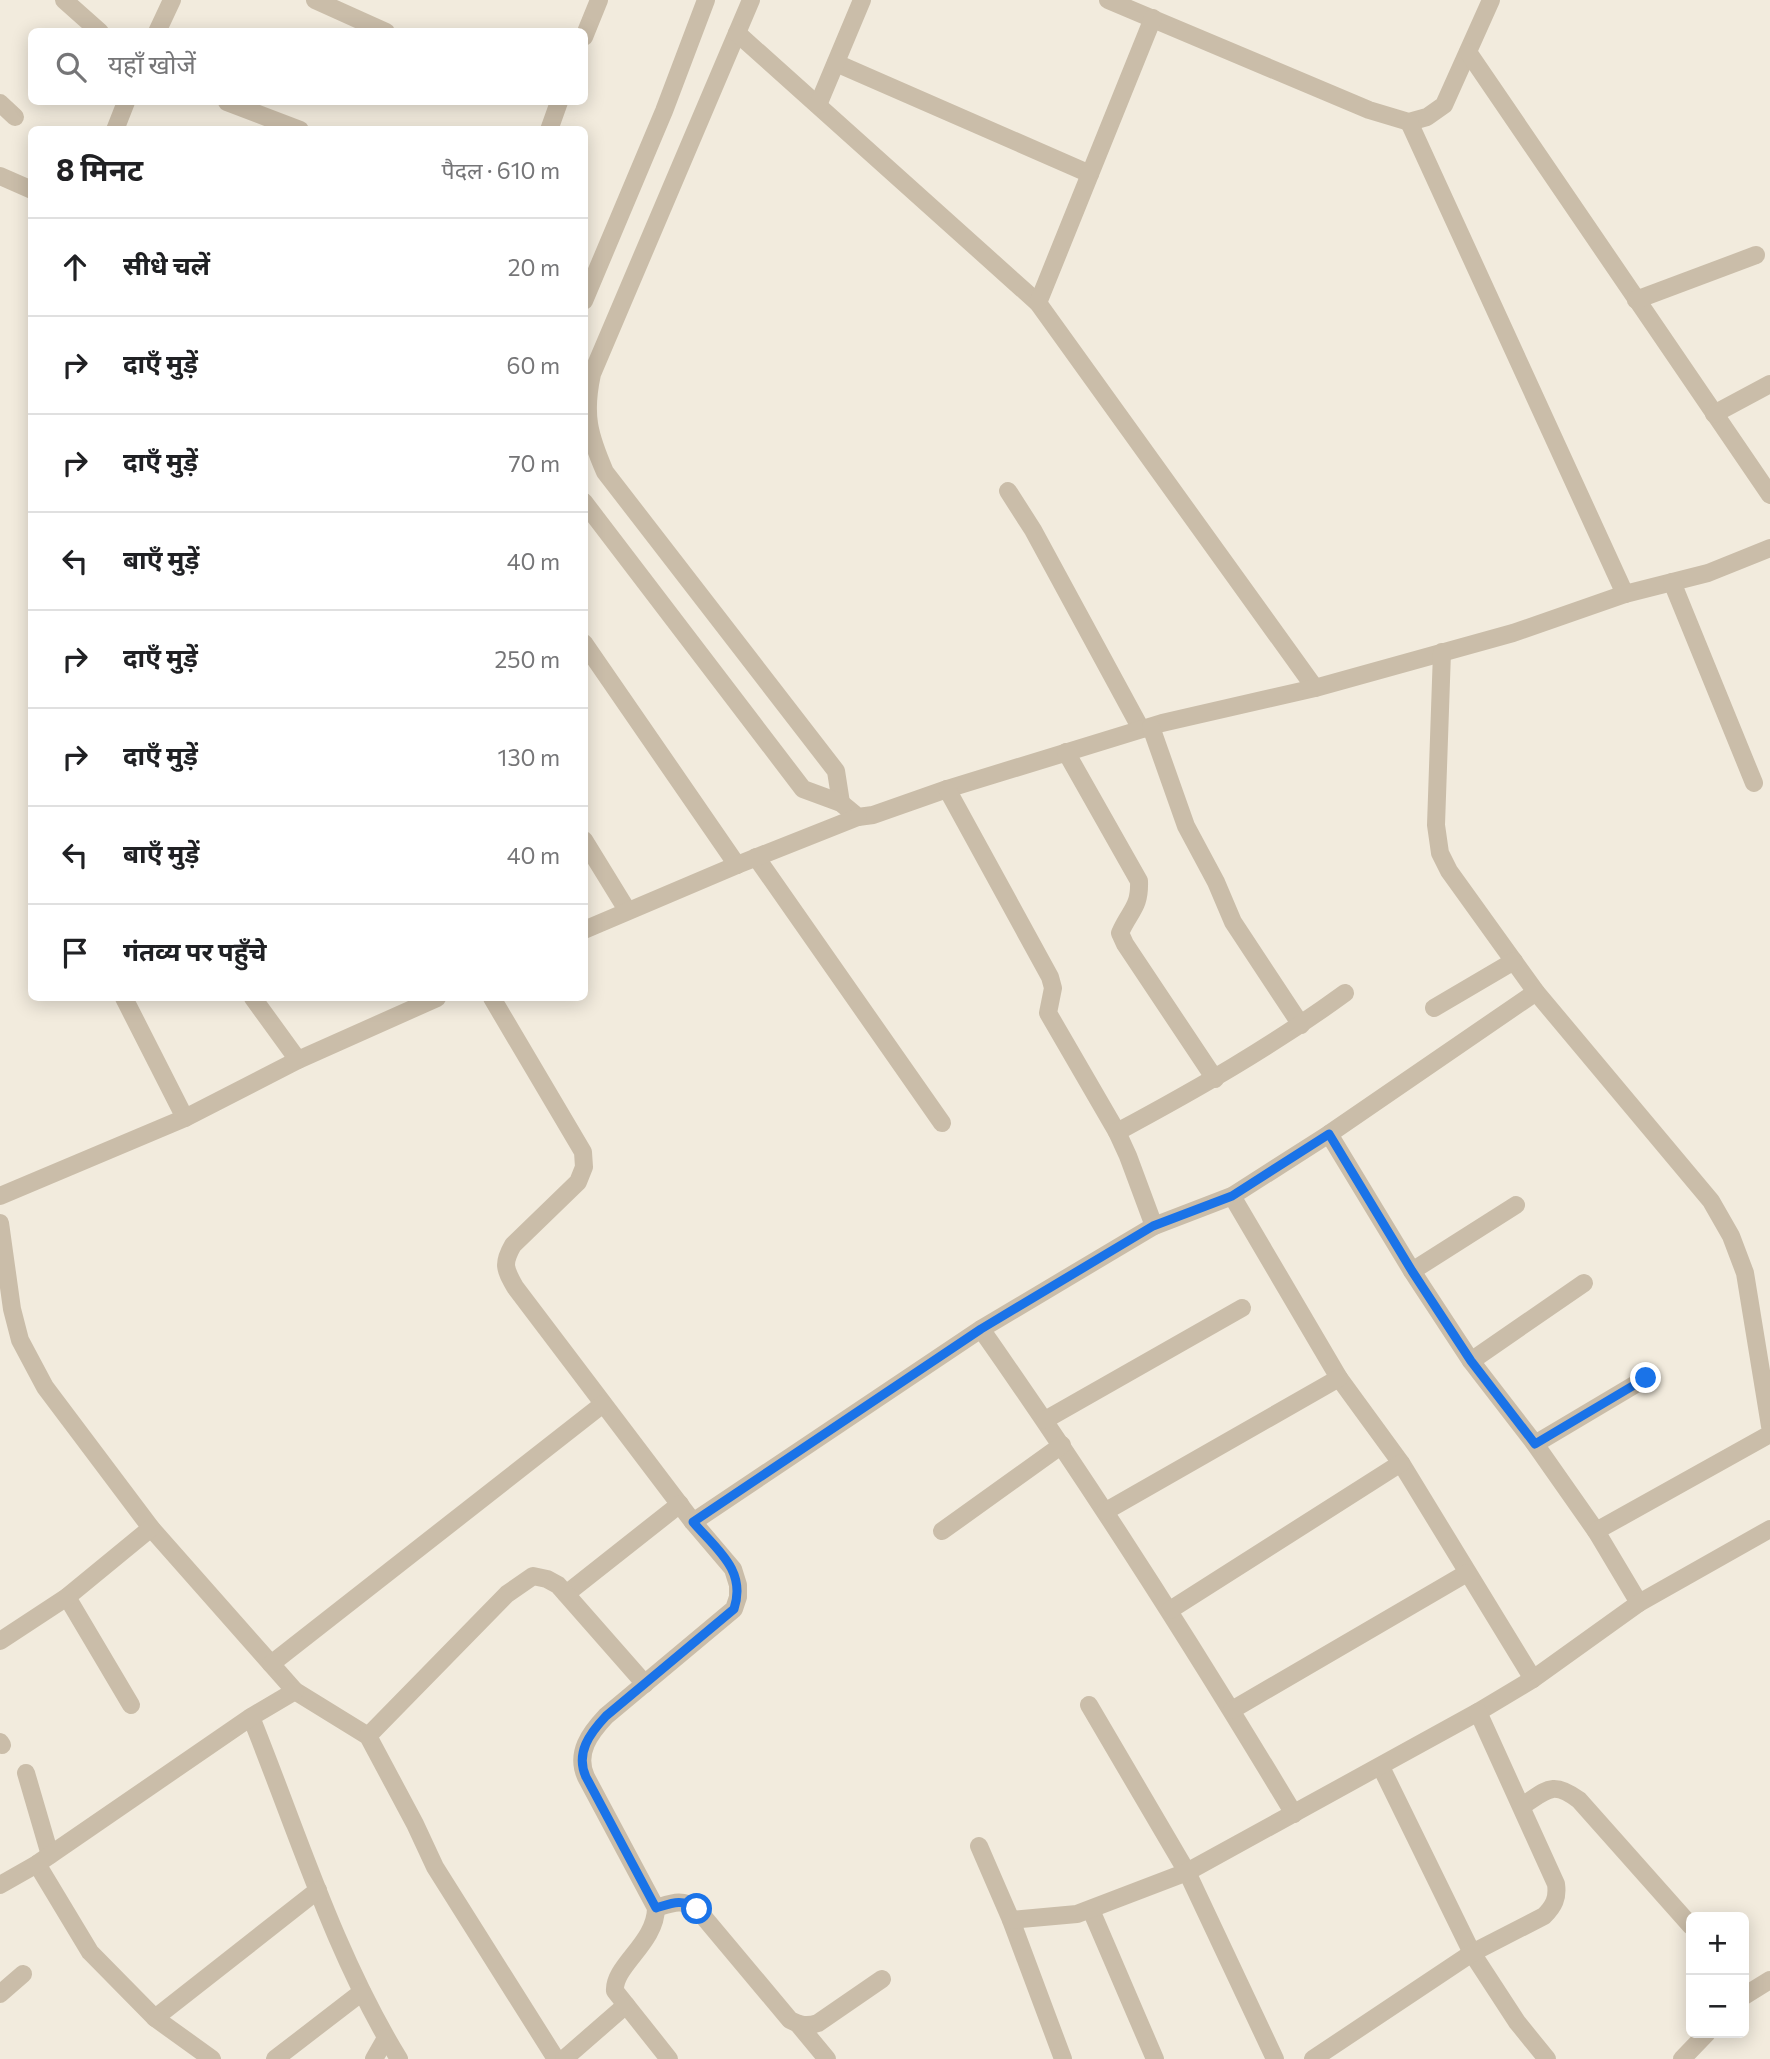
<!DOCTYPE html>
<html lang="hi">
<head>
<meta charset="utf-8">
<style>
  :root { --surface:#fff; --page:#f6f6f6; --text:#202124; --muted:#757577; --line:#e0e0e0 }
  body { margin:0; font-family:Commissioner,"Noto Sans Devanagari",sans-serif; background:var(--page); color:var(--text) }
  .controls { position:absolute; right:21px; bottom:21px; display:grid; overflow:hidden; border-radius:10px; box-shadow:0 4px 18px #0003 }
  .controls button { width:63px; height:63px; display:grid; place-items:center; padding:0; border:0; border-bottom:2px solid var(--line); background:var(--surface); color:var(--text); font:35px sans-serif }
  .stop { position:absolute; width:21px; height:21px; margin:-16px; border:5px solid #1a73e8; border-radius:50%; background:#fff }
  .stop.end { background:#1a73e8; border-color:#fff; box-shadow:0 2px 7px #0008 }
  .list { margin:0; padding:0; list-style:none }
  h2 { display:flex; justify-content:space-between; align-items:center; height:91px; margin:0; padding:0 28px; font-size:30px }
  h2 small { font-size:23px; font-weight:400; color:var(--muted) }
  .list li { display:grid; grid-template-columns:46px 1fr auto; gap:21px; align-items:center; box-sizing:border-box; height:98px; padding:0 28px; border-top:2px solid var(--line) }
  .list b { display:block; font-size:26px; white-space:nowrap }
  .list em { font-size:23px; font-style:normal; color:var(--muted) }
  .icon { flex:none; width:38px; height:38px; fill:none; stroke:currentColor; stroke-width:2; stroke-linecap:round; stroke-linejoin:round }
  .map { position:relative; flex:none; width:1770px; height:2059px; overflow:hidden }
  .search { position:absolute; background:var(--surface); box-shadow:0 4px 18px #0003; left:28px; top:28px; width:560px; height:77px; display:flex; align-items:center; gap:18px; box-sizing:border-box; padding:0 24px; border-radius:10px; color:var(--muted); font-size:26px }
  .panel { position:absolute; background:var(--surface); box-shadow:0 4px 18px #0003; left:28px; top:126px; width:560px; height:875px; border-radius:10px }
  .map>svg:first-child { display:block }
</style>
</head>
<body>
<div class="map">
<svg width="1770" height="2059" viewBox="0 0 1770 2059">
  <rect width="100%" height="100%" fill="#f2ebdd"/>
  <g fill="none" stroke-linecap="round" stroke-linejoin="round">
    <g stroke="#cabda9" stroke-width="18">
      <path d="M64 0 100 32"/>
      <path d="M315 0 386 32"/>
      <path d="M751 0 592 374C583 415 589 435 605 472L836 771 841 803"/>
      <path d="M1108 0 1369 110 1409 122 1427 117 1444 105 1491 0"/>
      <path d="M157 32 172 0"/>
      <path d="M737 33 1038 303 1315 688"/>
      <path d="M584 37 599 0"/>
      <path d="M1468 52 1770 495"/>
      <path d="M836 63 1090 174"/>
      <path d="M227 102 300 130"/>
      <path d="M0 103 15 117"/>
      <path d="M818 105 862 0"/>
      <path d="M1409 122 1625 594"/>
      <path d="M115 130 126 102"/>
      <path d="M549 130 559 102"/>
      <path d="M0 176 32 190"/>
      <path d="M1636 300 1756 255"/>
      <path d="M584 301 664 111 706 0"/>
      <path d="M1038 303 1153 18"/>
      <path d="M1714 414 1770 384"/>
      <path d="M1008 491 1033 530 1141 729"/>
      <path d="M584 502 803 789 841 803 858 817 873 815 947 789 1162 723 1315 688 1513 633 1625 594 1708 573 1770 548"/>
      <path d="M1672 582 1754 783"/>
      <path d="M584 643 737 865"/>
      <path d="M1442 652 1436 825 1440 853 1449 871 1536 992 1711 1201 1731 1236 1745 1273 1770 1426"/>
      <path d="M1151 727 1186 826 1216 882 1233 922 1301 1025"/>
      <path d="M1066 752 1139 881C1140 908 1130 910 1120 933L1125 944 1215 1079"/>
      <path d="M947 789 1050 977 1053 988 1048 1013 1117 1132"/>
      <path d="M584 840 627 910"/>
      <path d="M756 857 942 1123"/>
      <path d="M584 930 737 865 858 817"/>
      <path d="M124 998 185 1118"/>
      <path d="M253 998 298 1060"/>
      <path d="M492 998 583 1152 584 1167 578 1182 513 1245C502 1264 505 1269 515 1287L693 1522 733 1569 738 1585V1597L734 1609 606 1716C590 1733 575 1753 586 1777L656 1908C656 1943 613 1966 615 1991L669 2059"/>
      <path d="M1434 1008 1514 961"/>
      <path d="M1329 1134 1412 1271 1471 1361 1535 1444 1596 1531 1639 1603"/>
      <path d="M0 1196 185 1118 298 1060 437 998"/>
      <path d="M1232 1196 1339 1378 1401 1463 1533 1679"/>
      <path d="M0 1223 12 1309 20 1340 45 1387 151 1528 295 1691 368 1736 415 1824 435 1867 556 2059"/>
      <path d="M1154 1226 1128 1156 1117 1132C1197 1089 1271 1047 1345 993"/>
      <path d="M1412 1271 1516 1205"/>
      <path d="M981 1329C1092 1487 1195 1649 1294 1814"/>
      <path d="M1471 1361 1584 1283"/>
      <path d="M1045 1420 1242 1308"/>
      <path d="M1535 1444 1646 1378"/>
      <path d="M1106 1511 1339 1378"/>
      <path d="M693 1522 981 1329 1154 1226 1232 1196 1329 1134 1536 992"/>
      <path d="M942 1531 1062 1445"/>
      <path d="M1596 1531 1770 1434"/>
      <path d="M566 1594 680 1504"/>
      <path d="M67 1597 131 1705"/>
      <path d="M1170 1610 1401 1463"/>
      <path d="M0 1641 67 1597 151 1528"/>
      <path d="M271 1664 603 1404"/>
      <path d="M1089 1705 1187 1872 1275 2059"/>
      <path d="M1232 1710 1467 1573"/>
      <path d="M251 1717C297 1831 334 1953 399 2059"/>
      <path d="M368 1736 507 1594 533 1576 547 1579 558 1585 645 1684"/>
      <path d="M0 1742 2 1745"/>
      <path d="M1381 1767 1472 1953 1517 2022 1547 2059"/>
      <path d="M26 1773 50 1855"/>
      <path d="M1522 1806C1547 1790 1552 1780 1579 1800L1691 1926"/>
      <path d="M979 1846 1011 1920 1063 2059"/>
      <path d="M37 1864 90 1952 155 2018 318 1890"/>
      <path d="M0 1885 37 1864 251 1717 295 1691"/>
      <path d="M656 1908C672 1903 682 1898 697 1909L790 2020C800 2025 806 2027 818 2023L882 1979"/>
      <path d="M1091 1910 1155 2059"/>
      <path d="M1011 1920 1077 1914 1187 1872 1478 1712 1533 1679 1639 1603 1770 1529"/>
      <path d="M0 1994 23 1974"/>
      <path d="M1744 1996 1770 1980"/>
      <path d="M155 2018 212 2059"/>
      <path d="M798 2024 827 2059"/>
      <path d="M275 2059 362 1992"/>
      <path d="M374 2059 386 2038"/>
      <path d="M564 2059 626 2005"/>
      <path d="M1313 2059 1472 1953 1544 1916C1554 1906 1558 1898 1556 1884L1478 1712"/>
      <path d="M1682 2059 1707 2033"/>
    </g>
  </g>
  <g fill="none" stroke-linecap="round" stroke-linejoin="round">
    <path stroke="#1a73e8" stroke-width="9" d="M697 1909C682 1898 672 1903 656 1908L586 1777C575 1753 590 1733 606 1716L734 1609C747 1570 716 1549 693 1522L981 1329 1153 1226 1232 1196 1329 1134 1412 1271 1471 1361 1535 1444 1646 1378"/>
  </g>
</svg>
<div class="controls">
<button>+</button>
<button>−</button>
</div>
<div class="stop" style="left:697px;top:1909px"></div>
<div class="stop end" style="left:1646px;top:1378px"></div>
<div class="search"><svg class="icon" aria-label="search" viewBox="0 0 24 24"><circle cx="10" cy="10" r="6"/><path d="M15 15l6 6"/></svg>यहाँ खोजें</div>
<section class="panel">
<h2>8 मिनट<small>पैदल · 610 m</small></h2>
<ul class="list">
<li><svg class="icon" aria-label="ahead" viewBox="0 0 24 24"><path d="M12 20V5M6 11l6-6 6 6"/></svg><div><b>सीधे चलें</b></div><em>20 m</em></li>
<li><svg class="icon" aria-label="right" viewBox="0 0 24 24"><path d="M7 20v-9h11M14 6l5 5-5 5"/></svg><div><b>दाएँ मुड़ें</b></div><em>60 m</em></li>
<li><svg class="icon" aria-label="right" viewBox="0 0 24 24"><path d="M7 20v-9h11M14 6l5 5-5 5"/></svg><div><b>दाएँ मुड़ें</b></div><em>70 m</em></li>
<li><svg class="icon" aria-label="left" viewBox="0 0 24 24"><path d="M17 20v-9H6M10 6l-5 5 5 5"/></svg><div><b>बाएँ मुड़ें</b></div><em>40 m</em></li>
<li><svg class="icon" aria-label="right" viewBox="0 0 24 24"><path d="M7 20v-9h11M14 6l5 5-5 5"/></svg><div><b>दाएँ मुड़ें</b></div><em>250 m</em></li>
<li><svg class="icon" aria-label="right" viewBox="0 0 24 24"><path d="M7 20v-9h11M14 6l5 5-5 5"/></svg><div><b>दाएँ मुड़ें</b></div><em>130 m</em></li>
<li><svg class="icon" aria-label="left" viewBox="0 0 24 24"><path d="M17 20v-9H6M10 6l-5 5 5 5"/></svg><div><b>बाएँ मुड़ें</b></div><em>40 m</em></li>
<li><svg class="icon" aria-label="arrive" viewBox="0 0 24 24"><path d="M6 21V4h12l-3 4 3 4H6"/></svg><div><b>गंतव्य पर पहुँचे</b></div></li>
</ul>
</section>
</div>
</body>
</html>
